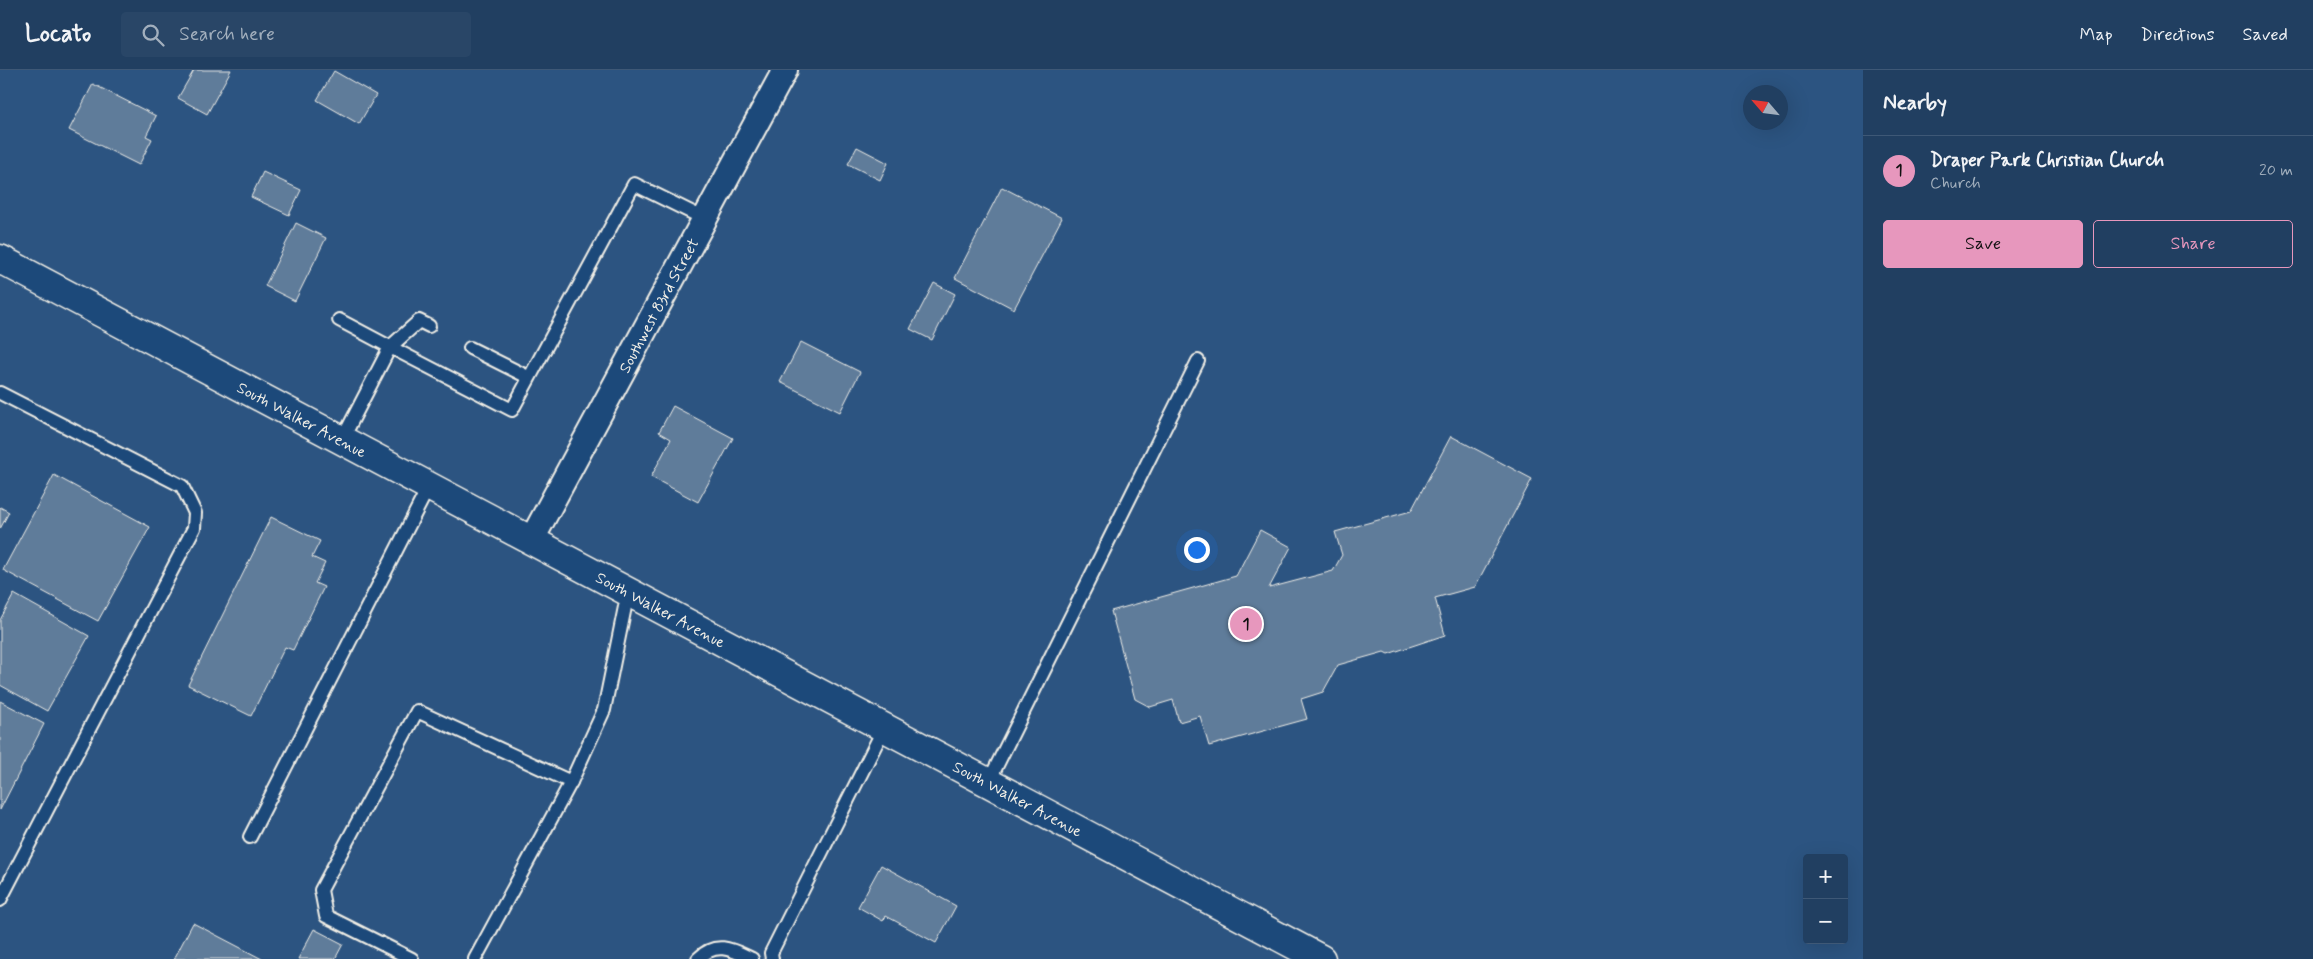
<!DOCTYPE html>
<html lang="en">
<head>
<meta charset="utf-8">
<style>
  :root { --surface:#213f61; --page:#294667; --text:#f1f3f6; --muted:#a2afbd; --line:#3e5876; --accent:#e797bd }
  body { margin:0; font-family:Mynerve,sans-serif; background:var(--page); color:var(--text) }
  .controls { position:absolute; right:15px; bottom:15px; display:grid; overflow:hidden; border-radius:5px; box-shadow:0 5px 20px #0002 }
  .controls button { width:45px; height:45px; display:grid; place-items:center; padding:0; border:0; border-bottom:1px solid var(--line); background:var(--surface); color:var(--text); font:25px sans-serif }
  .compass { position:absolute; left:1743px; top:15px; width:45px; height:45px; border-radius:50%; background:var(--surface); box-shadow:0 5px 20px #0002; rotate:298deg }
  .you { position:absolute; left:1196px; top:479px; width:18px; height:18px; margin:-12px; border:4px solid #fff; border-radius:50%; background:#1a73e8; box-shadow:0 0 0 8px #1a73e833 }
  .badge { display:grid; place-items:center; width:32px; height:32px; border-radius:50%; background:var(--accent); color:#111; font-size:16px; font-weight:700 }
  .pin { position:absolute; translate:-50% -50%; border:2px solid #fff; box-shadow:0 1px 5px #0006 }
  .list { margin:0; padding:0; list-style:none }
  h2 { display:flex; justify-content:space-between; align-items:center; height:65px; margin:0; padding:0 20px; font-size:21px }
  h2 small { font-size:16px; font-weight:400; color:var(--muted) }
  .list li { display:grid; grid-template-columns:32px 1fr auto; gap:15px; align-items:center; box-sizing:border-box; height:70px; padding:0 20px; border-top:1px solid var(--line) }
  .list b { display:block; font-size:19px; white-space:nowrap }
  .list p { margin:0; font-size:16px; white-space:nowrap; color:var(--muted) }
  .list em { font-size:16px; font-style:normal; color:var(--muted) }
  .actions { display:flex; gap:10px; padding:15px 20px }
  .actions a { flex:1; padding:11px 0; border:1px solid var(--accent); border-radius:5px; text-align:center; font-size:18px; color:var(--accent) }
  .actions .main { background:var(--accent); color:#111 }
  .icon { flex:none; width:28px; height:28px; fill:none; stroke:currentColor; stroke-width:2; stroke-linecap:round; stroke-linejoin:round }
  .map { position:relative; flex:none; width:1863px; height:889px; overflow:hidden }
  header { display:flex; align-items:center; gap:30px; box-sizing:border-box; height:70px; padding:0 25px; background:var(--surface); border-bottom:1px solid var(--line) }
  header strong { font-size:24px }
  nav { display:flex; gap:28px; margin-inline-start:auto; font-size:18px }
  .search { width:350px; height:45px; background:var(--page); display:flex; align-items:center; gap:12px; box-sizing:border-box; padding:0 18px; border-radius:5px; color:var(--muted); font-size:19px }
  main { display:flex }
  aside { flex:1; background:var(--surface) }
  .map>svg:first-child { display:block }
</style>
</head>
<body>
<header>
<strong>Locato</strong>
<div class="search"><svg class="icon" aria-label="search" viewBox="0 0 24 24"><circle cx="10" cy="10" r="6"/><path d="M15 15l6 6"/></svg>Search here</div>
<nav><a>Map</a><a>Directions</a><a>Saved</a></nav>
</header>
<main>
<div class="map">
<svg width="1863" height="889" viewBox="0 0 1863 889">
  <rect width="100%" height="100%" fill="#2c5481"/>
  <filter id="ink" filterUnits="userSpaceOnUse"><feTurbulence type="fractalNoise" baseFrequency=".02" numOctaves="2"/><feDisplacementMap in="SourceGraphic" scale="10" xChannelSelector="R" yChannelSelector="G"/><feConvolveMatrix kernelMatrix="1 2 1 2 8 2 1 2 1" color-interpolation-filters="sRGB"/></filter>
  <g filter="url(#ink)">
    <g fill="#5e7b9a" stroke="#f4f1e8">
      <path d="M194 0H231L207 44 178 28Z"/>
      <path d="M334 1 376 25 359 54 317 30Z"/>
      <path d="M93 14 156 46 146 66 152 69 139 95 69 60Z"/>
      <path d="M857 77 888 93 880 110 848 94Z"/>
      <path d="M263 102 301 120 289 145 251 127Z"/>
      <path d="M1002 117 1062 148 1014 239 955 208Z"/>
      <path d="M296 153 326 168 295 231 265 216Z"/>
      <path d="M934 213 955 224 932 270 910 259Z"/>
      <path d="M801 272 860 302 840 342 780 312Z"/>
      <path d="M673 336 733 368 698 432 651 407 671 369 659 362Z"/>
      <path d="M1451 366 1532 409 1475 517 1435 528 1445 565 1388 584 1384 582 1338 595 1323 622 1301 629 1307 649 1209 676 1200 646 1179 652 1173 630 1150 637 1135 629 1111 541 1236 506 1260 460 1291 477 1269 518 1333 501 1342 485 1335 462 1411 441Z"/>
      <path d="M54 405 150 457 98 551 3 500Z"/>
      <path d="M0 437 9 442 0 459Z"/>
      <path d="M271 447 320 471 312 487 325 493 315 513 324 517 293 580 285 577 251 646 188 615Z"/>
      <path d="M14 524 89 566 47 641 0 615V550Z"/>
      <path d="M0 631 44 654 0 740Z"/>
      <path d="M881 795 956 836 936 873 886 846 883 851 858 837Z"/>
      <path d="M193 853 262 889H174Z"/>
      <path d="M314 859 343 874 335 889H298Z"/>
    </g>
    <g fill="none" stroke-linecap="round" stroke-linejoin="round">
      <defs>
        <g id="service">
          <path d="M339 250 390 277 419 251 429 256"/>
          <path d="M470 278 528 307"/>
          <path d="M0 323 182 416 195 443 194 458 0 830"/>
          <path d="M342 370 390 277 512 340 634 114 705 149"/>
          <path d="M988 713 1198 291"/>
          <path d="M250 767 429 416"/>
          <path d="M412 889 326 846 321 820 417 641 571 712"/>
          <path d="M475 889 571 712 604 640 628 522"/>
          <path d="M698 889C716 870 733 880 752 889"/>
          <path d="M772 889 771 883 884 658"/>
        </g>
        <g id="minor">
          <path id="s1" d="M531 471 785 0"/>
        </g>
        <g id="secondary">
          <path id="s2" d="M0 189 1321 889"/>
        </g>
      </defs>
      <use href="#service" stroke="#f4f1e8" stroke-width="16"/>
      <use href="#minor" stroke="#f4f1e8" stroke-width="28"/>
      <use href="#secondary" stroke="#f4f1e8" stroke-width="31"/>
      <use href="#service" stroke="#1f4a7a" stroke-width="12"/>
      <use href="#minor" stroke="#1f4a7a" stroke-width="24"/>
      <use href="#secondary" stroke="#1f4a7a" stroke-width="28"/>
    </g>
  </g>
  <g text-anchor="middle" stroke-width="4.5" stroke-linejoin="round" paint-order="stroke">
    <g font-size="16" fill="#f4f1e8" stroke="#1f4a7a">
      <text dy="6" stroke="none"><textPath href="#s1" startOffset="268">Southwest 83rd Street</textPath></text>
      <text dy="6" stroke="none"><textPath href="#s2" startOffset="342">South Walker Avenue</textPath></text>
      <text dy="6" stroke="none"><textPath href="#s2" startOffset="748">South Walker Avenue</textPath></text>
      <text dy="6" stroke="none"><textPath href="#s2" startOffset="1152">South Walker Avenue</textPath></text>
    </g>
  </g>
</svg>
<div class="controls">
<button>+</button>
<button>−</button>
</div>
<svg class="compass" viewBox="-18 -18 36 36"><path d="M0-13l5 13h-10z" fill="#e53935"/><path d="M0 13l5-13h-10z" fill="#a2afbd"/></svg>
<div class="you"></div>
<div class="pin badge" style="left:1246px;top:554px">1</div>
</div>
<aside>
<h2>Nearby<small></small></h2>
<ul class="list">
<li><span class="badge">1</span><div><b>Draper Park Christian Church</b><p>Church</p></div><em>20 m</em></li>
</ul>
<div class="actions"><a class="main">Save</a><a>Share</a></div>
</aside>
</main>
</body>
</html>
